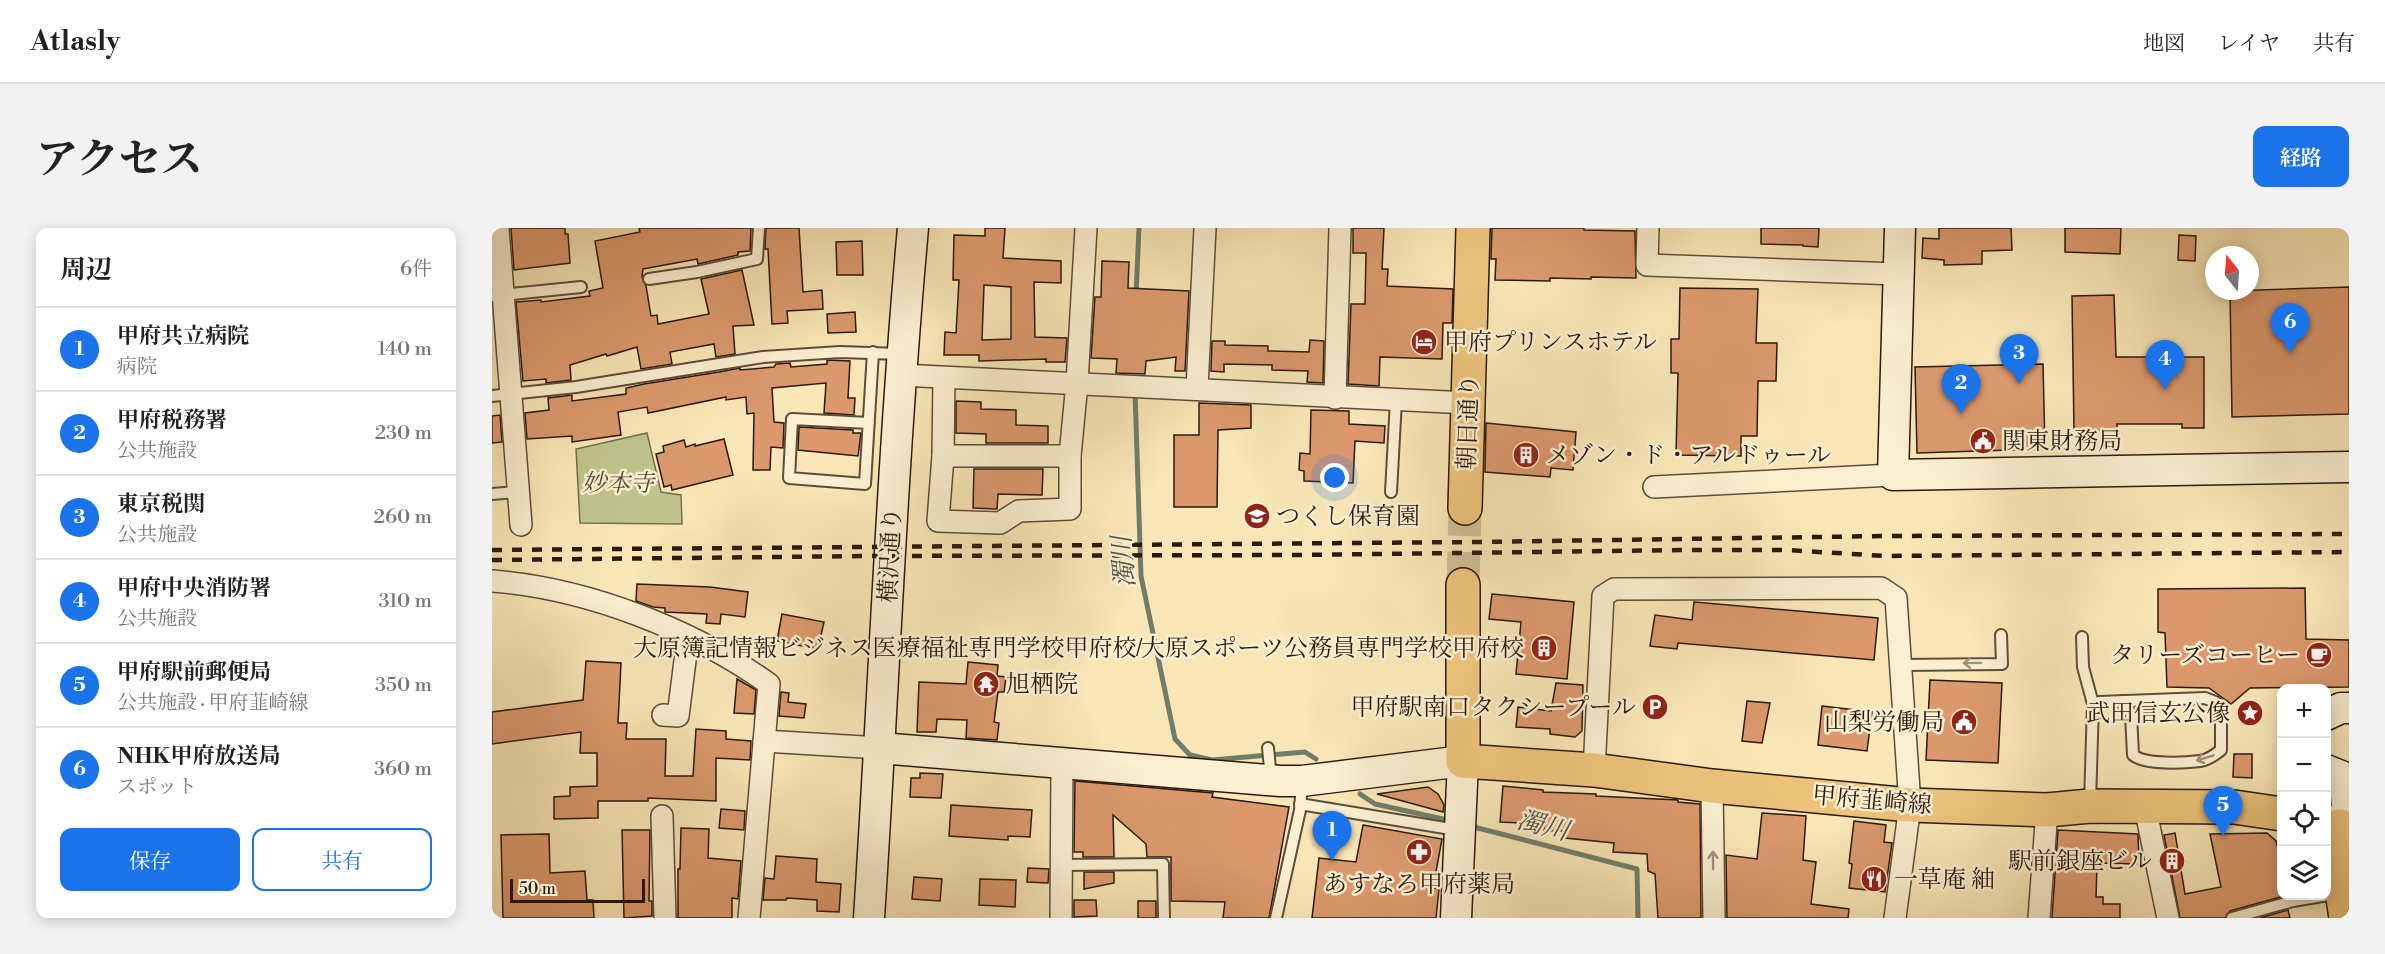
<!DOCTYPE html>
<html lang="ja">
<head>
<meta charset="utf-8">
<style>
  :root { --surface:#fff; --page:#f2f2f2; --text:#222; --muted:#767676; --line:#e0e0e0; --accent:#1a73e8 }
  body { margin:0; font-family:"Libre Bodoni","Noto Serif JP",serif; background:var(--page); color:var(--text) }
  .controls { position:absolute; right:18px; bottom:18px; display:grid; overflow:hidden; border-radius:12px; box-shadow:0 3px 15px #0003 }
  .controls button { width:54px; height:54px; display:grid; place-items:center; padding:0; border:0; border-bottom:2px solid var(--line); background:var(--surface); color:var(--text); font:30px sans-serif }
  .compass { position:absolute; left:1713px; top:18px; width:54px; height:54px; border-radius:50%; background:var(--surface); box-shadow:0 3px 15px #0003; rotate:343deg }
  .scale { position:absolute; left:18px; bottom:15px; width:135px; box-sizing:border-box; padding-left:6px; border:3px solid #2b1910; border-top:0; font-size:16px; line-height:21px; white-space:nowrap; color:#2b1910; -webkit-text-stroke:4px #faefd0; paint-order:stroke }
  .you { position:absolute; left:843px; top:250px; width:21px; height:21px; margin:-15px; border:4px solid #fff; border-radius:50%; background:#1a73e8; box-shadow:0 0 0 9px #1a73e833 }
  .badge { display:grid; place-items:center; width:39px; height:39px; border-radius:50%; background:var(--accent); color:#fff; font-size:20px; font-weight:700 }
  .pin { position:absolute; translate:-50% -50px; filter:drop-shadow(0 2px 3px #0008) }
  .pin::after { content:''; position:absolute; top:32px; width:21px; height:18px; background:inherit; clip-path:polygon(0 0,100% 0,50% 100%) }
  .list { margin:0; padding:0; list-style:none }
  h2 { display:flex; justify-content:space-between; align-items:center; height:78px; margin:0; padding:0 24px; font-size:26px }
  h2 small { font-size:20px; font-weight:400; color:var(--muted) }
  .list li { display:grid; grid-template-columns:39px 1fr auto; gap:18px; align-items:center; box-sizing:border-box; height:84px; padding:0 24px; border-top:2px solid var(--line) }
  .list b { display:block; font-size:22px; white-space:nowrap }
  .list p { margin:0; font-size:20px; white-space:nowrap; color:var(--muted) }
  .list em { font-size:20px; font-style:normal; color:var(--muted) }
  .actions { display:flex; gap:12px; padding:18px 24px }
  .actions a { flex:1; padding:14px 0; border:2px solid var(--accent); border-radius:12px; text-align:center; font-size:21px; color:var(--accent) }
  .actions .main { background:var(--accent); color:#fff }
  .icon { flex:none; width:33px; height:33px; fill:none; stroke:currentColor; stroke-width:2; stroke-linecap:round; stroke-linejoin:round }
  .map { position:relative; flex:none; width:1857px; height:690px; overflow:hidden; border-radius:12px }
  header { display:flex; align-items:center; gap:36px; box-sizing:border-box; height:84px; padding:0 30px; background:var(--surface); border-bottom:2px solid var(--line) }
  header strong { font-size:28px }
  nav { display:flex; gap:33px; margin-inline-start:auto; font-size:21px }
  .intro { display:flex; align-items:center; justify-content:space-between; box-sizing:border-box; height:144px; padding:0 36px }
  h1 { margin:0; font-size:42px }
  .button { padding:15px 27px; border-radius:12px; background:var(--accent); color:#fff; font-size:21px; font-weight:700 }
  main { display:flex; gap:36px; padding:0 36px }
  aside { flex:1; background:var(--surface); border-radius:12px; box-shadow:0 3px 15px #0003 }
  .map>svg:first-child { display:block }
</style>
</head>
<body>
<header>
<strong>Atlasly</strong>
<nav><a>地図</a><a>レイヤ</a><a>共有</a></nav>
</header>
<div class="intro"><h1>アクセス</h1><a class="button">経路</a></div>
<main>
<aside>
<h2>周辺<small>6件</small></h2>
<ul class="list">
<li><span class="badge">1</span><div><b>甲府共立病院</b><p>病院</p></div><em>140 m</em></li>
<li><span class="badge">2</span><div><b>甲府税務署</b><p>公共施設</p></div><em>230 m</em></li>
<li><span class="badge">3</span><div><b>東京税関</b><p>公共施設</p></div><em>260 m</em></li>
<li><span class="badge">4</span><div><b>甲府中央消防署</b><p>公共施設</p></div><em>310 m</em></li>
<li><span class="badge">5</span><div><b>甲府駅前郵便局</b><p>公共施設 · 甲府韮崎線</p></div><em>350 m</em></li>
<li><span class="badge">6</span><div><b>NHK甲府放送局</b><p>スポット</p></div><em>360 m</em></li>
</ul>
<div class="actions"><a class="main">保存</a><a>共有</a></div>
</aside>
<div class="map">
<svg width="1857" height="690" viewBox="0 0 1857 690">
  <rect width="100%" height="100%" fill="#f8e6b6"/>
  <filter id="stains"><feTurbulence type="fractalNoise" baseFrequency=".00333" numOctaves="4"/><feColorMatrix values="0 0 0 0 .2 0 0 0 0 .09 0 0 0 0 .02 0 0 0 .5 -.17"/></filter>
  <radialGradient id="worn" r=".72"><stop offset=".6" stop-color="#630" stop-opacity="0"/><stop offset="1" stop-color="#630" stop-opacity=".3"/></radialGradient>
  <path fill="#bfc48d" stroke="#756e4e" stroke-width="1.5" d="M155 205 169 264 189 267 190 296 88 295 84 221Z"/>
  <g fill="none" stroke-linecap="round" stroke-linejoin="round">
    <g stroke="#717d6b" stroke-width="5">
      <path d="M644 67 647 0"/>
      <path d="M643 164 649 348 683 511 698 527 720 532 813 524 824 531"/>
      <path d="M868 566 883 576 960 593"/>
      <path d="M978 598 1145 641 1146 690"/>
    </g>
  </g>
  <g fill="#db996d" stroke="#2b1910" stroke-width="1.5" fill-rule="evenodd">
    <path d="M19 0H73V6H76L78 35 22 42Z"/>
    <path d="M147 0H259L258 23 246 24V27L206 36 205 31 151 41 150 49 154 58 159 88 165 87 166 96 217 86 209 51 250 42 262 97 241 98 243 126 224 129 222 116 178 124 180 136 149 141 145 119 115 128 114 126 78 137 79 152 54 155V151L31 153 24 74 49 72V74L98 68 97 63 111 60 103 13 148 4Z"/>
    <path d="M274 0H307L311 64 330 62 331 81 295 83 296 95 280 96 276 21H273Z"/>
    <path d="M493 0H513L511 30 569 33V55L542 54 543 109 575 110 573 134H554V131L487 133V127H452L453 104 464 105 467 52H461L462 7 493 8ZM492 57 519 59V111L490 112Z"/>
    <path d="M861 0H892L890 41H896L895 58 961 61 960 95H951L950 131 888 129 887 158 856 156 859 76H873L874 25H861Z"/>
    <path d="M1000 0H1092V2L1143 3 1144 50 1099 49V51L1058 50V53L1003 52 1004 31H999Z"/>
    <path d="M1269 0H1327L1326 19 1311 18V17L1269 16Z"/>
    <path d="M1447 0H1519L1520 22 1490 23V36L1452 37V32L1430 30 1431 10 1447 11Z"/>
    <path d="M1573 0H1629L1628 26 1573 24Z"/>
    <path d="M1687 7 1704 8 1703 33 1686 32Z"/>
    <path d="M370 13 371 47H345L344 14Z"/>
    <path d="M610 33 637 34 636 60 697 63 693 143H683L684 129 654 133 653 146 624 145 625 131 599 130 603 69H609Z"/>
    <path d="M1857 59V186L1740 189 1738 63Z"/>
    <path d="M1188 60 1266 61 1264 115H1285L1284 153H1266L1265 208H1249V228L1184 227 1186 145H1179V111H1187Z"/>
    <path d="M1622 67 1624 129H1712V200H1690V196H1625V202L1582 203 1580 68Z"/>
    <path d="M363 84 364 104 336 105 335 86Z"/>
    <path d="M818 112 832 113 831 155 815 154 816 143 780 142V137L732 136V144L719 143 720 113H733V117L776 118V123L817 124Z"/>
    <path d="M335 132 358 133 356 170H363L362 187 332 185 334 155 280 160 282 194 292 195 291 220 279 219 278 242H261L262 185 255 186 254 169 234 172V169L156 185 155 179 126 184 129 207 80 214V208L35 211 33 185 57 182 56 170 80 167V173L134 166V160L152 156 227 144 248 140V142L282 139 284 136 298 135 299 139 335 136Z"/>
    <path d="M1551 136 1553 221 1425 225 1423 139Z"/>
    <path d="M464 173 489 174V181L524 182V197L556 198V215H494V206L464 205Z"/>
    <path d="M707 175 759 177V200L726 202 725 279H682V207H707Z"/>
    <path d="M819 182 857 183V196L893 198 892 215 863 213 861 255 812 253V243L807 242 808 225 818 226Z"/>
    <path d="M8 187 10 214 0 215V188Z"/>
    <path d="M994 195 1084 204 1081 242 1059 240 1058 249 993 244Z"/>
    <path d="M307 199 361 202V205H369L366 228 306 222Z"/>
    <path d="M232 211 241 247 180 262 179 257 172 259 164 226 172 224 171 218 192 212 194 219 203 216V218Z"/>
    <path d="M482 241H551L550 267 506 266 505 281 481 280Z"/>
    <path d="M145 356 218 359 256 364 253 389 229 386 228 396 214 395 215 386 173 384V380L161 379 144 373Z"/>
    <path d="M1813 360 1814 411 1857 412V459L1758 460 1739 476 1717 460 1675 459 1673 405 1666 404V361Z"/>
    <path d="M1000 366 1082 374 1075 451 1024 446 1029 394 997 391Z"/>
    <path d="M1202 374 1386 390 1382 432 1186 415 1185 421 1158 418 1163 387 1200 392Z"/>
    <path d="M290 386 332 394 326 421 285 413Z"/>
    <path d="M94 433 129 435 126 495H135L134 511H174L173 548H201L204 501 234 503V511L259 513 258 532 224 530V573L156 570V573H106V590L62 591V569L78 568V559L105 558V525H88L89 504 0 516V484L91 472Z"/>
    <path d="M476 434 506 437 505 448 514 449 512 464H506L502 494 507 495 505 512 474 510 475 492 445 491 444 504H425L427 454 474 456Z"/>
    <path d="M245 451 264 462 262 486 242 485Z"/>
    <path d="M1438 452 1510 455 1506 535 1434 532Z"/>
    <path d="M1064 455 1091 457 1090 503 1083 509 1058 506V501L1024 499 1026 479 1059 483Z"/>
    <path d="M289 464 297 465 296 474 314 476 312 490 287 488Z"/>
    <path d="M1255 473 1278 475 1270 515 1250 513Z"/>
    <path d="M1330 478 1380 484 1375 523 1326 517Z"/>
    <path d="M1742 526H1760V550L1741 549Z"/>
    <path d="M428 545 451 546 449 570 418 569 419 550H428Z"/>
    <path d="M583 553 721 565 720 569 797 579 777 690H731L733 674 679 673V629H655L654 616 621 587 622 629H591V624H582Z"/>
    <path d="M1011 558 1051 562V564L1104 566V568L1186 572V574L1208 576 1209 690H1166L1163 646 1156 643 1155 626 1121 624 1122 615 1073 610 1074 603H1052V596L1008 594Z"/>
    <path d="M936 559 946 566 952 577 951 584 885 566Z"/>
    <path d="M459 577 540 582 538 609 516 608V612L457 608Z"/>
    <path d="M229 581 253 583 252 602 227 600Z"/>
    <path d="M1270 585 1314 588 1311 632 1324 634 1319 676 1357 681 1356 690H1235L1234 627 1265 631Z"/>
    <path d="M1362 593 1394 597 1392 614 1400 615 1393 664 1357 660 1360 636 1357 635Z"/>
    <path d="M871 597 950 611 941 660 947 661 944 690H820L827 630 864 634Z"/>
    <path d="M189 600 217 601 216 630 249 633 246 671 240 670V690H186V641H188Z"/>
    <path d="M130 602H158L157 673H160V688L132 690Z"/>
    <path d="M1566 602 1646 606 1647 636 1606 635 1605 638 1604 669H1611V676H1628V690H1560Z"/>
    <path d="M1683 605 1693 666 1729 659 1718 606 1775 605 1784 613 1790 636V668H1792L1738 683 1733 690H1688L1672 607Z"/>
    <path d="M57 606 58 645 93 643 95 672H101L102 690H11L9 607Z"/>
    <path d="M284 628 325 631 324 654 349 656 347 684 325 683V672L295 670 294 672H271L273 650 282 651Z"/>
    <path d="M536 640 557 641 556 655 535 654Z"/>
    <path d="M592 644H622V655L592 661Z"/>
    <path d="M422 649 450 651 448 673 420 671Z"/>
    <path d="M488 651 524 652 523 679 487 677Z"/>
    <path d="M582 672H604L605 688 582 689Z"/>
    <rect x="646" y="673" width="18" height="17"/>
    <path d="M1796 682 1798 690H1768Z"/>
  </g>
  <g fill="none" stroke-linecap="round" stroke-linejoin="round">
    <path stroke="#cfbd95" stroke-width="33" stroke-dasharray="33 16" stroke-linecap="butt" d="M971 357 973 280"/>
    <defs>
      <g id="lane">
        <path d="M157 51 205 44 265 31 267 0"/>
        <path d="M0 68 89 59"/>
        <path d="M0 168 84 159 271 129 348 124 408 126"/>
        <path d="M377 195 300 191 297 250 373 256 381 124"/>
        <path d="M899 264 904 172"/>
        <path d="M0 266 25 264"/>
        <path d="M1590 409 1591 439 1601 476"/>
        <path d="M1409 437 1510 436 1509 407"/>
        <path d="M776 520 779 550"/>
        <path d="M1598 575 1601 476 1607 474 1713 470 1723 474 1729 479V522C1723 527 1716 532 1708 533 1692 535 1653 537 1641 527L1639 486 1630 473"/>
        <path d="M808 576 965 602"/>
        <path d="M570 637 671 636 672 690"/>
        <path d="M784 690 808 582 810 554"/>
        <path d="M1740 690 1801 673 1848 665"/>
      </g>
      <g id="street">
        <path d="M6 0 29 297"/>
        <path d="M1156 0 1155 37 1406 46"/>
        <path d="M408 147 976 175"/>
        <path d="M452 150 451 228H578"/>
        <path d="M705 160 713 0"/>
        <path d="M843 170 848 0"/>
        <path d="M451 228 446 293 508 295 527 283 578 281V228L585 155 594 0"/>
        <path d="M1162 259 1401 247"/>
        <path d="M0 353C94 360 200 401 277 456L257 690"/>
        <path d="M171 487 186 488 196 409"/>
        <path d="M272 513 388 520"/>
        <path d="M1102 542 1111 368 1122 361 1389 360 1404 370 1418 577 1403 690"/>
        <path d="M1220 558 1222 690"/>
        <path d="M1653 579 1676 690"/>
        <path d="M170 588 173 690"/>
        <path d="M569 690 570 535"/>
        <path d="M1547 690 1555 582"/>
      </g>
      <g id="secondary">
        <path d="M1408 0 1401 247 1857 239"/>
        <path d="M1834 487 1849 480H1857"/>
        <path d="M388 520 788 553H810L971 533 964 690"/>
        <path d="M1834 542 1849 548 1853 557 1855 579 1848 598"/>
        <path d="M377 690C392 460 400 230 421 0"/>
      </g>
      <g id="primary">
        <path d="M973 280 981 0"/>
        <path d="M971 357V533L1102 542 1220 558 1418 577 1555 582 1598 578 1742 579 1790 586"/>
        <path d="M1848 598C1842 627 1850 661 1854 690"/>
      </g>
    </defs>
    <use href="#lane" stroke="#5e4c3a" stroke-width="14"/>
    <use href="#street" stroke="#5e4c3a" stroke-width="24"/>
    <use href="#secondary" stroke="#2b1910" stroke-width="33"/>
    <use href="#primary" stroke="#2b1910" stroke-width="36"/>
    <use href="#lane" stroke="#faefd0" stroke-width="10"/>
    <use href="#street" stroke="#faefd0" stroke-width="21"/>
    <use href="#secondary" stroke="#faefd0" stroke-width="30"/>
    <use href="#primary" stroke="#ecc37b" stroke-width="33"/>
    <g stroke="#2b1910" stroke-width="4.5" stroke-dasharray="10 10" stroke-linecap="butt">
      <path d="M0 322 986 314 1394 308 1857 306"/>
      <path d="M0 332 377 328 809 327 1195 322H1294L1394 328 1857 324"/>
    </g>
  </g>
  <defs><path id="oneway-shaft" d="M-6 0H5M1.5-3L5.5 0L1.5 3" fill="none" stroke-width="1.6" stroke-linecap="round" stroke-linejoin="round" transform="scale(1.5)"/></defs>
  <g stroke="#9d8f7a">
    <use href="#oneway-shaft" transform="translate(1480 435) rotate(179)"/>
    <use href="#oneway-shaft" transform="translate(1713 530) rotate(163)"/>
    <use href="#oneway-shaft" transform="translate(1221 632) rotate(-91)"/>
  </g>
  <defs>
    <symbol id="hotel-disc" viewBox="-11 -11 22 22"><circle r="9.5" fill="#8f2418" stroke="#faefd0"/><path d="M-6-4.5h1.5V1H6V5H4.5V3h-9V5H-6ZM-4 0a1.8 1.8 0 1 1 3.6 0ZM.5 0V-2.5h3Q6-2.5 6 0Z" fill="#fff"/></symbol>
    <symbol id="civic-disc" viewBox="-11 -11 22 22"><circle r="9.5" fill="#8f2418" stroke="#faefd0"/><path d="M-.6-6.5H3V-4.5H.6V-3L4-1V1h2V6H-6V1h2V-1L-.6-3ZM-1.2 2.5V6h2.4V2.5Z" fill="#fff"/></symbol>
    <symbol id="building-disc" viewBox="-11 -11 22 22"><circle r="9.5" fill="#8f2418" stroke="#faefd0"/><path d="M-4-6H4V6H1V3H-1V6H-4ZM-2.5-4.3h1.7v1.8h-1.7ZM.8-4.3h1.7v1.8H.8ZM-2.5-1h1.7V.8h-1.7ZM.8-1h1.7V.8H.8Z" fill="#fff"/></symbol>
    <symbol id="school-disc" viewBox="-11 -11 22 22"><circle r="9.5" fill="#8f2418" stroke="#faefd0"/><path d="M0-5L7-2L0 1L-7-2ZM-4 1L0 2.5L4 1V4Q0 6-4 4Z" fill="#fff"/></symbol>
    <symbol id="cafe-disc" viewBox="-11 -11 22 22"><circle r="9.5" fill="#8f2418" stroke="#faefd0"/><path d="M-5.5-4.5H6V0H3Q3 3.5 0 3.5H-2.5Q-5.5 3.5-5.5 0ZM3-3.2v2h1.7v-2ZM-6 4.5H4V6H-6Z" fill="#fff"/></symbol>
    <symbol id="temple-disc" viewBox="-11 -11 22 22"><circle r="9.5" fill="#8f2418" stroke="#faefd0"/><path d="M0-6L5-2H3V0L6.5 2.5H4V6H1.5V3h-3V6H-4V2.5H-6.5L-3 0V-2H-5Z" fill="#fff"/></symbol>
    <symbol id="parking-disc" viewBox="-11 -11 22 22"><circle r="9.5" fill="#8f2418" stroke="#faefd0"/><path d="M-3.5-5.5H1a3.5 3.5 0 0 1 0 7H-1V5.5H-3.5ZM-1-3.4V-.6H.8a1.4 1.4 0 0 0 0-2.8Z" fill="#fff"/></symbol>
    <symbol id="sight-disc" viewBox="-11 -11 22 22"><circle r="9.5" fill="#8f2418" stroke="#faefd0"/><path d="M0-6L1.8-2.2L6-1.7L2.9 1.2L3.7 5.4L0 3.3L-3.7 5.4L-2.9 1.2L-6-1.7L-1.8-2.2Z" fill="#fff"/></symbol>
    <symbol id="pharmacy-disc" viewBox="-11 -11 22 22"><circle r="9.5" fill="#8f2418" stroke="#faefd0"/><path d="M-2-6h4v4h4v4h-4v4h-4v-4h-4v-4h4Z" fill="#fff"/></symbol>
    <symbol id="restaurant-disc" viewBox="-11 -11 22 22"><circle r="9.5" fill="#8f2418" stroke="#faefd0"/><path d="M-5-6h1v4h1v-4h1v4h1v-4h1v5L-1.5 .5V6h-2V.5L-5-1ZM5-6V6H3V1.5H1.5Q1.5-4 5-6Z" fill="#fff"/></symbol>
  </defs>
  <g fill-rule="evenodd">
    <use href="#hotel-disc" x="917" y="99" width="30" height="30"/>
    <use href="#civic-disc" x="1476" y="198" width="30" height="30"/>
    <use href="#building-disc" x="1019" y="212" width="30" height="30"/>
    <use href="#school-disc" x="750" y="273" width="30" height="30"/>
    <use href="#building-disc" x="1037" y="405" width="30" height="30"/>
    <use href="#cafe-disc" x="1812" y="412" width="30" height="30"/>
    <use href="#temple-disc" x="479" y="441" width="30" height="30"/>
    <use href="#parking-disc" x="1148" y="464" width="30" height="30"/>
    <use href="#sight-disc" x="1743" y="470" width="30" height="30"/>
    <use href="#civic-disc" x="1457" y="479" width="30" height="30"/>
    <use href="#pharmacy-disc" x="912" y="609" width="30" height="30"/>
    <use href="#building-disc" x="1665" y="618" width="30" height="30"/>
    <use href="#restaurant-disc" x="1367" y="636" width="30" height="30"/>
  </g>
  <g text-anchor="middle" stroke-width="5" stroke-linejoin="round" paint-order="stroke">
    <g font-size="24" fill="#2b1910" stroke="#faefd0" text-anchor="start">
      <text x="952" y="122">甲府プリンスホテル</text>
      <text x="1510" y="221">関東財務局</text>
      <text x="1054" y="235">メゾン・ド・アルドゥール</text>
      <text x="784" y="296">つくし保育園</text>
      <text x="1032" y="428" text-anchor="end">大原簿記情報ビジネス医療福祉専門学校甲府校/大原スポーツ公務員専門学校甲府校</text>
      <text x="1808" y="435" text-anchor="end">タリーズコーヒー</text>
      <text x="514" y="464">旭栖院</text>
      <text x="1144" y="487" text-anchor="end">甲府駅南口タクシープール</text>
      <text x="1738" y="493" text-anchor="end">武田信玄公像</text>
      <text x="1452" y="502" text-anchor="end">山梨労働局</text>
      <text x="1660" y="641" text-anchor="end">駅前銀座ビル</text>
      <text x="1402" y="659">一草庵 紬</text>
      <text x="927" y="664" text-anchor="middle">あすなろ甲府薬局</text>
    </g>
    <g font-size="24" fill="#2b1910" stroke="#faefd0">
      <text transform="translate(976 194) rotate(-88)" y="8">朝日通り</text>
      <text transform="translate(398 327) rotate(-87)" y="8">横沢通り</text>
      <text transform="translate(1380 572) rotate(5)" y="8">甲府韮崎線</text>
    </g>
    <g font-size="24" font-style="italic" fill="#574c36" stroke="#faefd0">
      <text x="126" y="263">妙本寺</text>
    </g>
    <g font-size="26" font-style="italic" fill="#545345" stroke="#faefd0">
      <text transform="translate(631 334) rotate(-95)" y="9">濁川</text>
      <text transform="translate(1051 597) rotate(14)" y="9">濁川</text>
    </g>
  </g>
  <rect width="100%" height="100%" filter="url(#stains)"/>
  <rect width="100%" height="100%" fill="url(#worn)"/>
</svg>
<div class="controls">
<button>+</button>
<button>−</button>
<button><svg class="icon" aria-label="locate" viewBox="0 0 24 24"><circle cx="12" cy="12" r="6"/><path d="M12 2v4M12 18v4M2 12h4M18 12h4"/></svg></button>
<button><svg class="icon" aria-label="layers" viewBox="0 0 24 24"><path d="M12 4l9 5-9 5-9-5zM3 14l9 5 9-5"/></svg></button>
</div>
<svg class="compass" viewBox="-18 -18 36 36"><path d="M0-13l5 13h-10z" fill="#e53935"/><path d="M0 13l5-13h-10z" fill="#767676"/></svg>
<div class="scale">50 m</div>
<div class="you"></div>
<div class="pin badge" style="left:840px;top:633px">1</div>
<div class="pin badge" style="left:1469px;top:186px">2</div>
<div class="pin badge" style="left:1527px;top:156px">3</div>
<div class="pin badge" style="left:1673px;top:162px">4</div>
<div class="pin badge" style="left:1731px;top:608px">5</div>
<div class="pin badge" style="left:1798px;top:125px">6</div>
</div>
</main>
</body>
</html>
